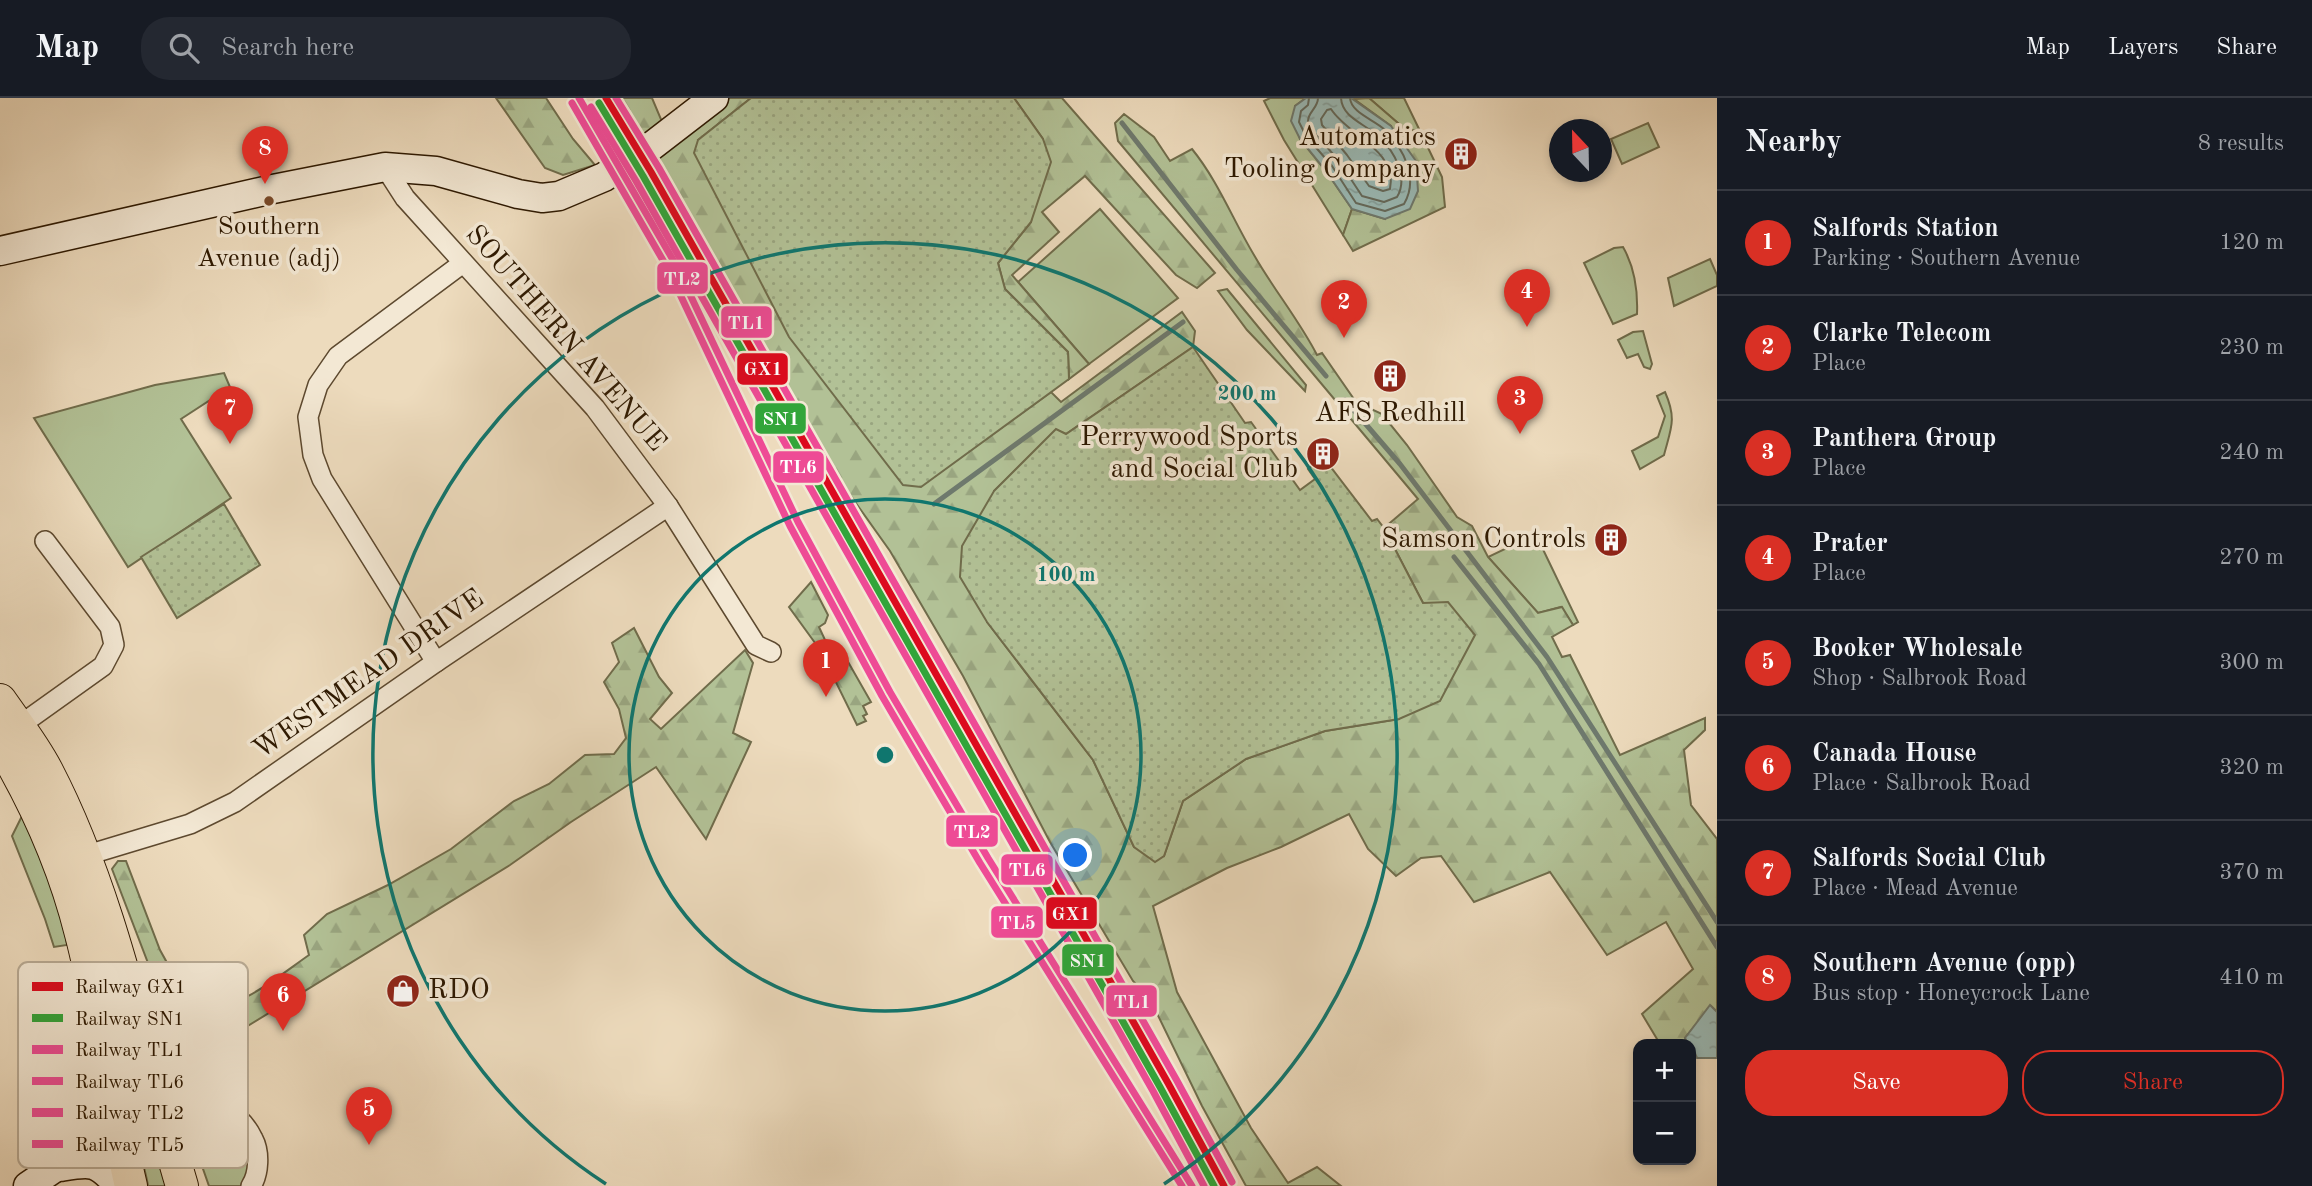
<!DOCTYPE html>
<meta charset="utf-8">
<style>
body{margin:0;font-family:"Old Standard TT",serif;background:#242831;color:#f1f3f6}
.controls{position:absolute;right:21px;bottom:21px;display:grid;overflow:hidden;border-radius:14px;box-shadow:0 4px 10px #0003}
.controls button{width:63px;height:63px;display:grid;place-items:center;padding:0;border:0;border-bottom:2px solid #363941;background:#171b24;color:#f1f3f6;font:35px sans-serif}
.compass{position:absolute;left:1549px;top:21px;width:63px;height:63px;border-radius:50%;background:#171b24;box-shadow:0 4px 10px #0003;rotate:338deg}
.you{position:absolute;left:1076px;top:758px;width:24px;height:24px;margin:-18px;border:5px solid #fff;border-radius:50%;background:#1a73e8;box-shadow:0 0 0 10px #1a73e833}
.badge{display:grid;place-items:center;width:46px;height:46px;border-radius:50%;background:#d93025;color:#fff;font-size:23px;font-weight:700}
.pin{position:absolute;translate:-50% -58px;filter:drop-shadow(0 2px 4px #0008)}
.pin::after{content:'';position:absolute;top:37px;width:24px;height:21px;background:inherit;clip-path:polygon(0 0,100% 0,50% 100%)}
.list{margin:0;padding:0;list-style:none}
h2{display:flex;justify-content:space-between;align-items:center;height:91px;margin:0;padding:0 28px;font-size:30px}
h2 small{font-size:23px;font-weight:400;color:#9ea1a6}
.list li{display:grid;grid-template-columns:46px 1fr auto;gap:21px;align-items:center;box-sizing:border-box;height:105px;padding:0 28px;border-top:2px solid #363941}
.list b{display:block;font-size:26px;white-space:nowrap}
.list p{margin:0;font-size:23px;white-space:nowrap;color:#9ea1a6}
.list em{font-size:23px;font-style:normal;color:#9ea1a6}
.actions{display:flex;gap:14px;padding:21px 28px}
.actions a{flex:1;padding:16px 0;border:2px solid #d93025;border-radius:28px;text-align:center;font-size:24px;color:#d93025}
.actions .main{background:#d93025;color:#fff}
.icon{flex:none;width:38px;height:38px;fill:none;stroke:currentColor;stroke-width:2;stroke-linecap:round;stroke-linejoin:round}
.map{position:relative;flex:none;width:1717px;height:1088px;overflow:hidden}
header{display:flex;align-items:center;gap:42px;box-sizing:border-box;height:98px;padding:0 35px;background:#171b24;border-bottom:2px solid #363941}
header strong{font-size:33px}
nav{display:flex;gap:38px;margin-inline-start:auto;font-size:24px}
.search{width:490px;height:63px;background:#242831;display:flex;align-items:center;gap:18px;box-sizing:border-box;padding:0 24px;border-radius:28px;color:#9ea1a6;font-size:26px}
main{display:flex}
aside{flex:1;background:#171b24}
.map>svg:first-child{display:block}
</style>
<header>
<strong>Map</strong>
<div class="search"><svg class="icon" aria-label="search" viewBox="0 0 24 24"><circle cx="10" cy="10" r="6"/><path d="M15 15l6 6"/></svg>Search here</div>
<nav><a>Map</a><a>Layers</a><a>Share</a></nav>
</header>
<main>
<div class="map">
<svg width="1717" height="1088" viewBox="0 0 1717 1088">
<defs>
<pattern id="forest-firs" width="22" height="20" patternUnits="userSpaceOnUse" patternTransform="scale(1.75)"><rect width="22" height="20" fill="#b2c196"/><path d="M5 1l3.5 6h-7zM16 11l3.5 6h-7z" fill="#99a580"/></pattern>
<pattern id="park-dots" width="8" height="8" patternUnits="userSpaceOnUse" patternTransform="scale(1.75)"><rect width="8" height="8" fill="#b2c196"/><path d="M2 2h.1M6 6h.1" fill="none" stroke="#99a580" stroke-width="1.8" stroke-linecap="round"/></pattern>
<pattern id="water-ripples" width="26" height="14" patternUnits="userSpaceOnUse" patternTransform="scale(1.75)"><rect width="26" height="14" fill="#9abab6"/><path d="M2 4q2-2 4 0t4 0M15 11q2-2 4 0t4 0" fill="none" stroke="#859f9b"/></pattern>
</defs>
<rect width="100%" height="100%" fill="#eddbbd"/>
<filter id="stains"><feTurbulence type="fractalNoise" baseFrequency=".00286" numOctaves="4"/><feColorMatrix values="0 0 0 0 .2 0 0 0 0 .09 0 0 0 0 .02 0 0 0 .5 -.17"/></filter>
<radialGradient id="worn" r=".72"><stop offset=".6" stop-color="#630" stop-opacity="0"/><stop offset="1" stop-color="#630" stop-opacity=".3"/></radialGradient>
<g fill="#b2c196" stroke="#706c4b" stroke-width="2">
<path d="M1270,0H1306L1295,8L1300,41L1326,73L1352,111L1343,137L1284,42L1264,3Z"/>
<path d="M1351,0H1404L1420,33L1406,32L1369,0Z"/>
<path d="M1648,25L1659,49L1622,66L1611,41Z"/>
<path d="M1100,111L1178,200L1089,266L1018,184Z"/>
<path d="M1623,149C1635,170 1638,192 1637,216L1613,226L1584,165L1614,150Z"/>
<path d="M1710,161L1717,177V188L1674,208L1668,180Z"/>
<path d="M1227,191L1306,287L1305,293L1247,232L1218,193Z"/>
<path d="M1643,233L1652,266L1650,271L1644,269L1638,256L1627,260L1618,242L1633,234Z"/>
<path d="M224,275L230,289L181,321L231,400L128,469L34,320L155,287Z"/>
<path d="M1665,294C1677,321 1671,330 1664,357L1640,371L1632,353L1658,339L1665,318L1657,298Z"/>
<path d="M1532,438L1537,439L1578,524L1573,527L1561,509L1538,515L1488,459Z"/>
<path d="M23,716L64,821L67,847L54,849L45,821L12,738Z"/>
<path d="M218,1019C224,1023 233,1027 237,1033C249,1049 253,1072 241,1088H209L195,1048L198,1035L208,1029L207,1021Z"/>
<path d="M149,1035L154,1038L171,1088H148C146,1072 134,1046 149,1035Z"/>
</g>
<g fill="url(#forest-firs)" stroke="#706c4b" stroke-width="2">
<path d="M496,0H546L573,41L595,67L563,77L545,70Z"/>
<path d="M612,0H652L663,26L639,40Z"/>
<path d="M728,0H751L698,42L921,388L1051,294L1061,304L1182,214L1195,233L1193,249L1066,336L1056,332L994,393L987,524L1093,662L1134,749L1164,758L1183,703L1246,661L1325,633L1399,621L1423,505L1384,430L1418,401L1118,43L1115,25L1124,16L1154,39L1170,63L1192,51C1218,83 1233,122 1254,157C1274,192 1299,222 1317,257L1322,255L1356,304L1382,316L1407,347L1457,419L1472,428L1488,459L1538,515L1562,509L1573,527L1552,539L1562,559L1570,557L1620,657L1705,620V632L1684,652L1691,707L1717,741V914L1711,908L1685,940L1688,946H1660L1642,916L1693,871L1666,824L1607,857L1550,774L1474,804L1441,758L1421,760L1396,778L1368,751L1349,716L1281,749L1227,770L1153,808L1177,894L1251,1030L1288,1085L1317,1069L1341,1088H1246L1202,1008L1150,901L1133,883L1050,744L963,578L890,453L848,394L744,213L652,62Z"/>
<path d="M1014,0H1062L1215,175L1197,190L1176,177L1085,78L1042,114L1059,134L1012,177L1089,266L1069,281L1068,254L1005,191L998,165L1031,124L1043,41Z"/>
<path d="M1369,0L1406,32L1420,33L1442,79L1445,109L1353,153L1343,137L1352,111L1385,121L1391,28L1354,1Z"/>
<path d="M811,484L828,517L825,525L819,529L826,544L818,549L789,509Z"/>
<path d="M634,530L659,579L672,595L650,621L661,631L745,552L753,565L733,635L751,644L706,741L656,669L571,724L510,767L207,953L201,949L184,959L112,771L118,763H126L160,852L186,899L202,913C243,909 276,880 309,857L304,837L327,816L388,787L451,751L514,703L549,686L585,657L614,656L626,640L619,611L604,584L619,564L612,545Z"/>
<path d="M843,555L871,604L863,608L867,616L863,618L866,623L857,627L826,564Z"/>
</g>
<g fill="url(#park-dots)" stroke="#706c4b" stroke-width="2">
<path d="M751,0H1014L1043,41L1051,64L1031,124L998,165L1005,191L1068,254L1069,281L921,389L903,387L789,239L694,55L698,42Z"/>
<path d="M1193,249L1245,325L1251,324L1300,392L1315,381L1308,371L1323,359L1372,423L1377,421L1384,430L1423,505L1448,504L1475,537L1440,603L1399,621L1325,633L1246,661L1183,703L1164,758L1155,764L1134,749L1093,662L987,524L960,479L962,448L994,393L1056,331L1066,336Z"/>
<path d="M224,406L260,467L177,520L141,459Z"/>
</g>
<g fill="url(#water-ripples)" stroke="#6e796d" stroke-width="2">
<path d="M1306,0H1351L1391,28L1416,63L1418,93L1410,111L1385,121L1352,111L1326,73L1300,41L1291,23L1295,8Z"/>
<path d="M1710,907L1717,914V960H1697L1691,946H1688L1685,940Z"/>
</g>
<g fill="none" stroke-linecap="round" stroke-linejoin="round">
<g stroke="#64695b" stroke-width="2">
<path d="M1309,0L1308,7L1301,13L1299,24L1306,38L1332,68L1356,105L1385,113L1404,106C1419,81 1404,51 1385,32C1375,22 1351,15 1350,0"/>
<path d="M1318,0C1318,10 1308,14 1308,23L1313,33L1339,63L1362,98L1384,104L1397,99C1409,79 1394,53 1379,39C1366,26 1342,20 1341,0"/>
<path d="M1331,11C1348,38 1398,52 1390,91L1383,93L1369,88L1347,57L1322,27L1321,21L1327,12Z"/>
</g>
<g stroke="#6e796d" stroke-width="5">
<path d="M1122,25L1237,172L1326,278"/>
<path d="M1345,302L1400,366L1547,559L1717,824"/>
<path d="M934,406L1183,224"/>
<path d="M1454,459L1539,566L1717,849"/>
</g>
<g stroke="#5d492f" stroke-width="22">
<g id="street">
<path d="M385,69L405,100L595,310L668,408L756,547L771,554"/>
<path d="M436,564L322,381L313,357L308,319L318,287L338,258L463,165"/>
<path d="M19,628L103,568L114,547L110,529L45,443"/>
<path d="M84,758L190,726L235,704L436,564L668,408"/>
<path d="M117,1032C161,1016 226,984 253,1041C260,1054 259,1076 251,1088"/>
</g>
</g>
<g stroke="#2d1800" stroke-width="31">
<g id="secondary">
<path d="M0,153L273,91L385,69L436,73L518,96L542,100L559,98L604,79L653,47L714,0"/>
<path d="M59,1069C92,1064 96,1062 119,1088"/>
<path d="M28,1088L106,1035L117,1032"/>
</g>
</g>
<g stroke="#2d1800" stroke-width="34">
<g id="primary">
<path d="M0,602C16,625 34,648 47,673C112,798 142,953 182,1088"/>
<path d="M0,645C36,705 64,768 81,836C103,919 111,1005 131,1088"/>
</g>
</g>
<use href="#street" stroke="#f3e8d4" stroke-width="19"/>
<use href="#secondary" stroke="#f3e8d4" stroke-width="28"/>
<use href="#primary" stroke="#eddbbd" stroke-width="32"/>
<g stroke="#f3e8d4" stroke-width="12">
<path id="rail-1" d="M606,0L651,74L1168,985L1224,1088"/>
</g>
<g stroke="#f3e8d4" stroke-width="12">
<path id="rail-2" d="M599,5L643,78L1160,989L1214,1088"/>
</g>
<g stroke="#f3e8d4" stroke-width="12">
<path id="rail-3" d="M616,0L659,70L1176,981L1232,1084"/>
</g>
<g stroke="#f3e8d4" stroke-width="12">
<path id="rail-4" d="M591,9L636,83L1153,993L1204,1088"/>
</g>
<g stroke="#f3e8d4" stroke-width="12">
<path id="rail-5" d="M579,0L676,167L798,424L890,594L988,760L1192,1088"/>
</g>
<g stroke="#f3e8d4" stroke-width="12">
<path id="rail-6" d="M572,5L668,171L790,428L882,598L980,765L1182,1088"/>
</g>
<use href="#rail-1" stroke="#dc0a1e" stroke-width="7"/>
<use href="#rail-2" stroke="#32a53a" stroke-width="7"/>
<use href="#rail-3" stroke="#ee4b95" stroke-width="7"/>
<use href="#rail-4" stroke="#ee4b95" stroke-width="7"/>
<use href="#rail-5" stroke="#ee4b95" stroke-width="7"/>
<use href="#rail-6" stroke="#ee4b95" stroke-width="7"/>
</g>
<g fill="none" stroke="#0f766e" stroke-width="3.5">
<circle cx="885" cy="657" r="256"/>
<path d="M606 1086A512 512 0 1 1 1164 1086"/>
</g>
<defs>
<g id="building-disc" transform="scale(1.75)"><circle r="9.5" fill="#8f2418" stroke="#f3e8d4"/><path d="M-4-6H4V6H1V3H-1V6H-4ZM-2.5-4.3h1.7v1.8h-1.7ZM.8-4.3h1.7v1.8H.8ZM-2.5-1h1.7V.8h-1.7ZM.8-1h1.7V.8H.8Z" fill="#fff"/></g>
<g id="shop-disc" transform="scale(1.75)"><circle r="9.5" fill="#8f2418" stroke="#f3e8d4"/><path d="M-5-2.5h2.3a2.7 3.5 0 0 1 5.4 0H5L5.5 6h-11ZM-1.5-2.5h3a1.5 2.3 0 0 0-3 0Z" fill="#fff"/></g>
</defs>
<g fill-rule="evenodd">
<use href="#building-disc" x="1461" y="56"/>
<use href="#building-disc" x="1390" y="278"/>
<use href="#building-disc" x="1323" y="356"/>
<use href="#building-disc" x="1611" y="442"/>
<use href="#shop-disc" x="403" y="893"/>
</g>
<circle fill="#7a4b2a" stroke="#f3e8d4" stroke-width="2.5" cx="269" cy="103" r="6"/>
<g text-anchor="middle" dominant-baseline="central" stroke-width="7" stroke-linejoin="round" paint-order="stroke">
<g font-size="26" fill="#2d1800" stroke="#f3e8d4">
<text x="269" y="129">Southern<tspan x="269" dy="32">Avenue (adj)</tspan></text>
</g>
<g font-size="28" fill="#2d1800" stroke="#f3e8d4" text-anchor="end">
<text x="1436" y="40">Automatics<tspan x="1436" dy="32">Tooling Company</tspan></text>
<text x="1390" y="316" text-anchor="middle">AFS Redhill</text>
<text x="1298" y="340">Perrywood Sports<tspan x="1298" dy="32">and Social Club</tspan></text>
<text x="1586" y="442">Samson Controls</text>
<text x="428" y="893" text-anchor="start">RDO</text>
</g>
<g font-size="28" fill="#2d1800" stroke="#f3e8d4">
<text transform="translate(565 241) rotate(49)">SOUTHERN AVENUE</text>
<text transform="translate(369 577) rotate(-35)">WESTMEAD DRIVE</text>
</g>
</g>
<rect x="18" y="864" width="230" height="206" rx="10" fill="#f3e8d4" stroke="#b8aa94" stroke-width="2"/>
<rect x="32" y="884" width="31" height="9" fill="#dc0a1e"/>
<rect x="32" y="916" width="31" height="8" fill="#32a53a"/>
<rect x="32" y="947" width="31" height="9" fill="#ee4b95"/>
<rect x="32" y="979" width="31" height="8" fill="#ee4b95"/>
<rect x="32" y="1010" width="31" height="9" fill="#ee4b95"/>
<rect x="32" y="1042" width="31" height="8" fill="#ee4b95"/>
<g font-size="19" fill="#2d1800">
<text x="75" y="895">Railway GX1</text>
<text x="75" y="927">Railway SN1</text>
<text x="75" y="958">Railway TL1</text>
<text x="75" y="990">Railway TL6</text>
<text x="75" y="1021">Railway TL2</text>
<text x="75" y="1053">Railway TL5</text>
</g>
<circle cx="885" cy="657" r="10" fill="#0f766e" stroke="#f3e8d4" stroke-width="3.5"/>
<g font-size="21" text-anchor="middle" font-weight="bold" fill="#0f766e" stroke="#f3e8d4" stroke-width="7" stroke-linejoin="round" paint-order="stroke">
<text x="1247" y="302">200 m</text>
<text x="1066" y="483">100 m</text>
</g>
<g stroke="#f3e8d4" stroke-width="2.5">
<rect x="656" y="163" width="53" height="34" rx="7" fill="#ee4b95"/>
<rect x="720" y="207" width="53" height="34" rx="7" fill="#ee4b95"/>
<rect x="736" y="254" width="53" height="34" rx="7" fill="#dc0a1e"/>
<rect x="754" y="304" width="53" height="33" rx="7" fill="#32a53a"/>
<rect x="772" y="352" width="53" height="34" rx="7" fill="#ee4b95"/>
<rect x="945" y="716" width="54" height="34" rx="7" fill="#ee4b95"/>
<rect x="1000" y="755" width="54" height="33" rx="7" fill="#ee4b95"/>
<rect x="1045" y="798" width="53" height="34" rx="7" fill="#dc0a1e"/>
<rect x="990" y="807" width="54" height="34" rx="7" fill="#ee4b95"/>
<rect x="1061" y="845" width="54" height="34" rx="7" fill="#32a53a"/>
<rect x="1105" y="886" width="53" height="34" rx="7" fill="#ee4b95"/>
</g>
<g font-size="19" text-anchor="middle" font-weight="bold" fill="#fff">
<text x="682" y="187">TL2</text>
<text x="746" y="231">TL1</text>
<text x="763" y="277">GX1</text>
<text x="781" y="327">SN1</text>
<text x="798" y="375">TL6</text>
<text x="972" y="740">TL2</text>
<text x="1027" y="778">TL6</text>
<text x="1071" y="822">GX1</text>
<text x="1017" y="831">TL5</text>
<text x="1088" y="869">SN1</text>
<text x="1132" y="910">TL1</text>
</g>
<rect width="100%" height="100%" filter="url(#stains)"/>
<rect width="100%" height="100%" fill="url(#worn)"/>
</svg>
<div class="controls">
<button>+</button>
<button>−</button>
</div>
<svg class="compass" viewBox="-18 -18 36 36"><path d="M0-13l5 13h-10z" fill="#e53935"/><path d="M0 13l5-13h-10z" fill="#9ea1a6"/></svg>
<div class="you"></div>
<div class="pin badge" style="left:826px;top:599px">1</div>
<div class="pin badge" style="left:1344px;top:240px">2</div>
<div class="pin badge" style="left:1520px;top:336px">3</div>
<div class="pin badge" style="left:1527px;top:229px">4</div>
<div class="pin badge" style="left:369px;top:1047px">5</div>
<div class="pin badge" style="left:283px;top:933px">6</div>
<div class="pin badge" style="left:230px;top:346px">7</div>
<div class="pin badge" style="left:265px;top:86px">8</div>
</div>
<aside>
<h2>Nearby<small>8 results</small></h2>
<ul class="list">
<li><span class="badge">1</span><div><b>Salfords Station</b><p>Parking · Southern Avenue</p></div><em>120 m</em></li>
<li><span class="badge">2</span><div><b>Clarke Telecom</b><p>Place</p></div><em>230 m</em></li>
<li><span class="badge">3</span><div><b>Panthera Group</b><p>Place</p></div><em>240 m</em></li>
<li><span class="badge">4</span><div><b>Prater</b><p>Place</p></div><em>270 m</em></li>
<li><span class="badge">5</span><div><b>Booker Wholesale</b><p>Shop · Salbrook Road</p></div><em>300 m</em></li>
<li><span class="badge">6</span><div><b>Canada House</b><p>Place · Salbrook Road</p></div><em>320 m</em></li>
<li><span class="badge">7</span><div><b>Salfords Social Club</b><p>Place · Mead Avenue</p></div><em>370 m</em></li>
<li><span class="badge">8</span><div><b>Southern Avenue (opp)</b><p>Bus stop · Honeycrock Lane</p></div><em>410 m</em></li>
</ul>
<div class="actions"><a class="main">Save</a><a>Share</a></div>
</aside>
</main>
